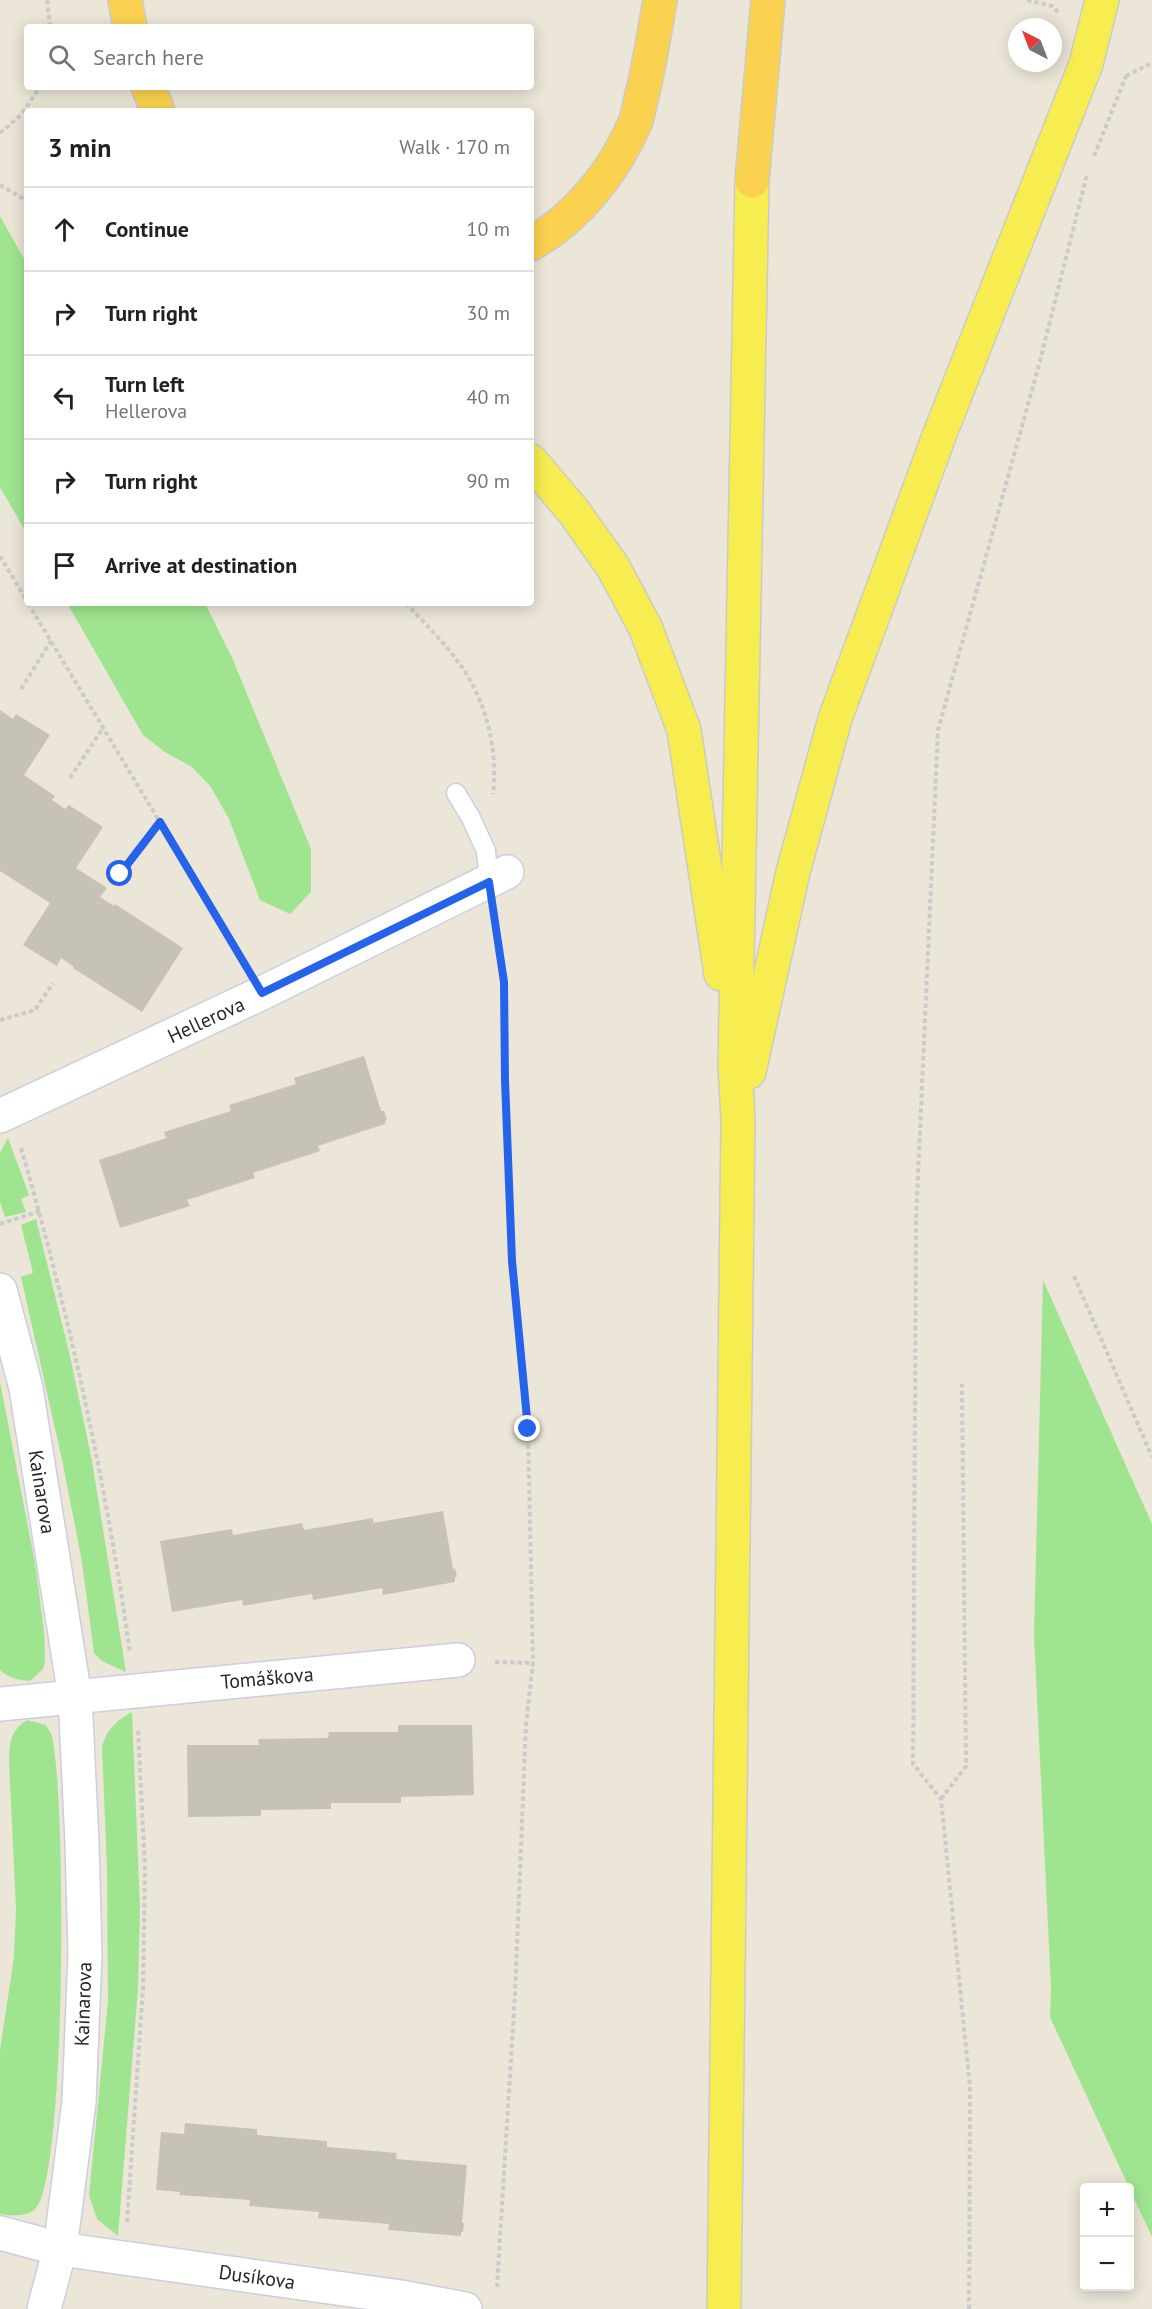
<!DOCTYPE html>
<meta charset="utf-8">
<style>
body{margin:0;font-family:"PT Sans",sans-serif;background:#f2f2f2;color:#202124}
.controls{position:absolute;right:18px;bottom:18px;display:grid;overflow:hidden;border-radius:6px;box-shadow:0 3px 15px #0003}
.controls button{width:54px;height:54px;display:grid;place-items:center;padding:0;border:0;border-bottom:2px solid #e0e0e0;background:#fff;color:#202124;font:30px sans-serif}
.compass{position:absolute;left:1008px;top:18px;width:54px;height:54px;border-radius:50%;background:#fff;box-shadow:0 3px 15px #0003;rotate:318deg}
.stop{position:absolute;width:18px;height:18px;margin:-14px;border:4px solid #2563eb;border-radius:50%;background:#fff}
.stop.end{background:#2563eb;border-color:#fff;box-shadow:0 2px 6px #0008}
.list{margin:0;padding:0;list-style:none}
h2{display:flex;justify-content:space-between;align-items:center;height:78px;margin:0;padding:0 24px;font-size:26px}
h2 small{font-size:20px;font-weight:400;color:#757577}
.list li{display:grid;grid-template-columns:39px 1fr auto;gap:18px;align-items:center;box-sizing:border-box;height:84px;padding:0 24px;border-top:2px solid #e0e0e0}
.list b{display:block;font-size:22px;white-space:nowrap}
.list p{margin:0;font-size:20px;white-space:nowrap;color:#757577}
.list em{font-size:20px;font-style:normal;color:#757577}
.icon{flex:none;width:33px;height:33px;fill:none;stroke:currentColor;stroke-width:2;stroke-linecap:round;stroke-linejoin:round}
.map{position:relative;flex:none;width:1152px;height:2309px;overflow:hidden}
.search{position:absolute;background:#fff;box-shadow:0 3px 15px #0003;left:24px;top:24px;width:510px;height:66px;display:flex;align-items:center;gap:15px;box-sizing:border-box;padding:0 21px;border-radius:6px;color:#757577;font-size:22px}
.panel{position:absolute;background:#fff;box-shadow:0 3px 15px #0003;left:24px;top:108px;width:510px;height:498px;border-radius:6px}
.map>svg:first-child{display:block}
</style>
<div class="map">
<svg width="1152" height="2309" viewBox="0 0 1152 2309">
<rect width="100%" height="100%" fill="#ebe6d7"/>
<g fill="#9fe590">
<path d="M0,216L27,264V534L0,487Z"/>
<path d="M67,603H205L233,660L311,849V892L290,914L260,900L229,819L211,787L192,767L165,752L143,735Z"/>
<path d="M8,1138L29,1195L21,1199L26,1212L5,1217L0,1202V1153Z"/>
<path d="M36,1219L70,1356L92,1461L126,1672L102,1661L94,1653L82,1562L63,1464L21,1277L33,1273L21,1225Z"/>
<path d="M1043,1280L1152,1524V2237L1050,2017L1051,1989L1034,1635Z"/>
<path d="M0,1382L35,1563L44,1631L45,1660L43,1669L30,1681C18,1680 9,1678 0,1670Z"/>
<path d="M132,1712L140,1907L138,1989L118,2236L97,2219L89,2195L108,2001L107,1870L102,1747C106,1730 117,1720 132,1712Z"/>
<path d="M27,1720L46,1725C48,1729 51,1733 52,1737C66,1791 67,2180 35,2209C26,2217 11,2216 0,2214V2050L14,1957L16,1909L9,1761C10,1742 10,1731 27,1720Z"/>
</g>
<g fill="#c6c2b7">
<path d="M0,710L13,719L16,714L50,735L24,775L55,796L52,800L65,809L69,805L103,827L76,868L107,888L100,897L114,906L115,904L183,948L142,1012L73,968L74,967L61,958L57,966L23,945L50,903L0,871Z"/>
<path d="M364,1056L381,1111H384L387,1120L385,1121V1124L318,1146L320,1151L253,1173L255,1178L187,1200L190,1206L120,1228L99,1160L166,1138L164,1132L231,1111L229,1105L296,1084L294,1078Z"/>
<path d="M443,1511L453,1569L455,1568L457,1577H455V1582L383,1595L382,1588L313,1600L312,1594L243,1606L242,1600L172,1612L160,1541L232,1529L233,1535L302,1523L304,1530L373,1518V1523Z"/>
<path d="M398,1725H472L474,1795L401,1797V1803H331V1809L261,1810V1816L188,1817L187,1745H259L258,1739L328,1738L329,1732H398Z"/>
<path d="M185,2123L257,2129V2135L327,2141V2147L397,2153L396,2159L467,2165L462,2223H464L463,2232H461V2236L388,2230L389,2224L318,2218L319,2212L249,2206L250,2200L179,2195L180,2192L156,2190L161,2132L184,2134Z"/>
</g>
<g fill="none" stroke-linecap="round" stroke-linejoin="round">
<g stroke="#cdcde2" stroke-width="21">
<path id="service" d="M456,793L471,818L486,851L489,882"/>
</g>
<g stroke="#cdcde2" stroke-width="36">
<g id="minor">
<path d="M0,1116L262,993L507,872"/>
<path d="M0,1290L26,1388L75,1697L82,1842L85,1954L79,2102L60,2249L44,2309"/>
<path d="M0,1704L458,1660"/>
<path d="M0,2233L60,2249L401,2297L465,2309"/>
</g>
</g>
<g stroke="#cbcbcb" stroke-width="36">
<g id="primary">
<path d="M531,461L574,512L613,567L646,629L684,730L721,974"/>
<path d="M749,1072L793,872L835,719L939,436L1086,64L1102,0"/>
<path d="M724,2309L738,1120L735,1064L752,181"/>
</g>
</g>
<g stroke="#cbcbcb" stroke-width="36">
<g id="trunk">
<path d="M125,0L130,27"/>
<path d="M148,87L158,111"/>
<path d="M752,181L768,0"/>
<path d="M531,244C577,218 614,172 635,123C639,113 640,101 643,91C650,61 655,31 660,0"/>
</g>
</g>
<g stroke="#cbcbcb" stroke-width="4" stroke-dasharray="4.5 3" stroke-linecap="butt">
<path d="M47,0L50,27"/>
<path d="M1027,0L1052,6L1059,13"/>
<path d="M1126,76L1152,63"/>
<path d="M0,133L21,115L40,87"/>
<path d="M1094,156L1126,76"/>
<path d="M0,185L27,201"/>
<path d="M0,556L27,601"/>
<path d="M28,603L244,962"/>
<path d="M406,603C427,626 457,655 471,682C490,716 497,755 493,794"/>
<path d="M21,689L51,641"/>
<path d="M70,778L103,728"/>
<path d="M120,874L160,822"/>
<path d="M495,921L504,982L505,1080L512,1261L528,1429L533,1663L526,1724L515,1994L497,2287"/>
<path d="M0,1020L35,1010L53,983"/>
<path d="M21,1148C69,1313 106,1482 130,1653"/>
<path d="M0,1224L40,1211"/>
<path d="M1074,1276L1152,1457"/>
<path d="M495,1662L533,1663"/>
<path d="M941,1799L966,1766L962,1384"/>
<path d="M127,2222L143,1988L145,1868L138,1729"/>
<path d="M969,2309L970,2087L941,1799L913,1764L916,1220L938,730L1040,361L1087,174"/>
</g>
<use href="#service" stroke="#fff" stroke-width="18"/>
<use href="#minor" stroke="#fff" stroke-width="33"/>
<use href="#primary" stroke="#f7ec50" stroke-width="33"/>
<use href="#trunk" stroke="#fbd24f" stroke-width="33"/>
</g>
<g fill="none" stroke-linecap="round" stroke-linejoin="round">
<path stroke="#2563eb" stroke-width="8" d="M120,874L160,822L262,993L489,882L504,982L505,1080L512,1261L528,1429"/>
</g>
<g text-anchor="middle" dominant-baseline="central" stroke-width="6" stroke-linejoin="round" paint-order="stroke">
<g font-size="20" fill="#272727" stroke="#fff">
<text transform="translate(206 1020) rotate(-25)">Hellerova</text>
<text transform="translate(42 1492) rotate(81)">Kainarova</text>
<text transform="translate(267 1678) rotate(-5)">Tomáškova</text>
<text transform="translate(83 2004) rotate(-88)">Kainarova</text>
<text transform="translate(257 2277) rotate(8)">Dusíkova</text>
</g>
</g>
</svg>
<div class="controls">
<button>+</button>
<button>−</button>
</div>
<svg class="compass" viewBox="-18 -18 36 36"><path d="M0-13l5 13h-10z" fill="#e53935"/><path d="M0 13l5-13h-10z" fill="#757577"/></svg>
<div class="stop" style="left:120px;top:874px"></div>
<div class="stop end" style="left:528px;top:1429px"></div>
<div class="search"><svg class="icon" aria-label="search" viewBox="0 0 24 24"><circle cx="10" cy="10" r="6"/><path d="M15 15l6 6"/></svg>Search here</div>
<section class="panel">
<h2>3 min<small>Walk · 170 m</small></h2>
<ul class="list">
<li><svg class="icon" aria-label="ahead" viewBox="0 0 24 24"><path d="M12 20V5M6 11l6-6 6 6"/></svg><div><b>Continue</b></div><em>10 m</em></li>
<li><svg class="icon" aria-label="right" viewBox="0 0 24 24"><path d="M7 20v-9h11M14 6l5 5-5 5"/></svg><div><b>Turn right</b></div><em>30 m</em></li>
<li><svg class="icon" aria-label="left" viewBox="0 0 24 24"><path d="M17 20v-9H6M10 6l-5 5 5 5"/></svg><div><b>Turn left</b><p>Hellerova</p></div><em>40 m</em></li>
<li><svg class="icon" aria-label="right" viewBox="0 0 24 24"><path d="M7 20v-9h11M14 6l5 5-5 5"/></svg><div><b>Turn right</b></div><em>90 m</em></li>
<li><svg class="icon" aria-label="arrive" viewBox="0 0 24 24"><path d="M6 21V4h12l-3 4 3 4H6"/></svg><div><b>Arrive at destination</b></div></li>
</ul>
</section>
</div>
